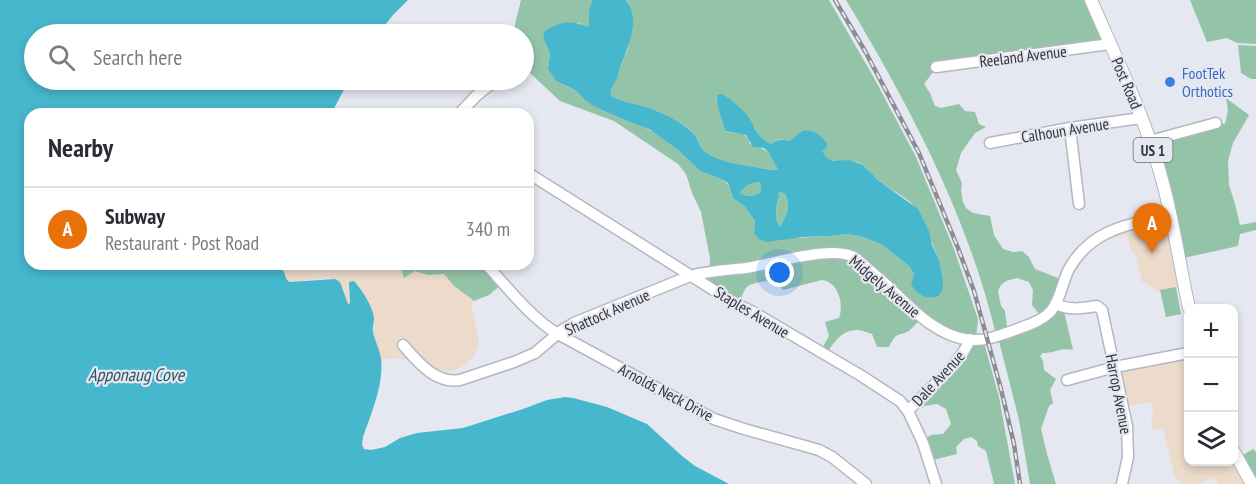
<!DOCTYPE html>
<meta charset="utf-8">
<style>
body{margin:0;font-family:"PT Sans Narrow",sans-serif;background:#f2f2f3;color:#2b2b33}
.controls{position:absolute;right:18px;bottom:18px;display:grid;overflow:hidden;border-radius:12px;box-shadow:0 3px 9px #0003}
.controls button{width:54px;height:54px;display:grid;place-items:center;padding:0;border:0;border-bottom:2px solid #e1e1e2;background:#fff;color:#2b2b33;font:30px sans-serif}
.you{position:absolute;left:780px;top:273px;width:21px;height:21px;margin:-15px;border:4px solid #fff;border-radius:50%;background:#1a73e8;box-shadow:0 0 0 9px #1a73e833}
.badge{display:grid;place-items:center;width:39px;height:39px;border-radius:50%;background:#db2777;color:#fff;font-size:20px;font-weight:700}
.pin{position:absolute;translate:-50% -50px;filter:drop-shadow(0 2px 3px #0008)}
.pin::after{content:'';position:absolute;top:32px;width:21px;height:18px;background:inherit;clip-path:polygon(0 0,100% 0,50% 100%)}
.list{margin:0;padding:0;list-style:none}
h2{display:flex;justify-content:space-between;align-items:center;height:78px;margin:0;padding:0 24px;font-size:26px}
h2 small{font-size:20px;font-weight:400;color:#7c7c81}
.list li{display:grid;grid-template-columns:39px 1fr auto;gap:18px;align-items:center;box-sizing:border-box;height:84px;padding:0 24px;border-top:2px solid #e1e1e2}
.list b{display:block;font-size:22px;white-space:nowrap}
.list p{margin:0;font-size:20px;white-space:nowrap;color:#7c7c81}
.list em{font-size:20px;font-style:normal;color:#7c7c81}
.icon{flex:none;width:33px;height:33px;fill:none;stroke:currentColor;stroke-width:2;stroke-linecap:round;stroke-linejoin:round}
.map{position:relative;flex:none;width:1256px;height:484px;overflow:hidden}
.search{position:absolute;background:#fff;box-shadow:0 3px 9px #0003;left:24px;top:24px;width:510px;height:66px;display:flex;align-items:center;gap:15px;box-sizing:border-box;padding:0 21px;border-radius:33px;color:#7c7c81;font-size:22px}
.panel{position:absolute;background:#fff;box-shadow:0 3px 9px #0003;left:24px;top:108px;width:510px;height:162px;border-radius:18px}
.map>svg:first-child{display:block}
</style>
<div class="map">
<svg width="1256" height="484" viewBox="0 0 1256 484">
<rect width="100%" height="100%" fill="#e5e7f1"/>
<g fill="#ecdaca">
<path d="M1169,217L1183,286L1157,292L1150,285L1142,282L1135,253L1131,250L1127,234L1106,240L1102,236Z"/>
<path d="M270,264H396L402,271H415L428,275L444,274L451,281L456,289L465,292L473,301L472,308L479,343L474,356L465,365L453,371H444L410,360L395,358L381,360L374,334L373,327L374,320L349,289L350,303L347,304L345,296L329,278L290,282Z"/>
<path d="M1188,353V462H1234L1251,484H1218V482L1212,478L1199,484H1182L1175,477L1164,434V429H1153L1151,416L1153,413V406L1150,402L1123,407L1115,366Z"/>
</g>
<g fill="#94c4a7" fill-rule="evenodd">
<path d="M521,0H592L589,10V27L578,23L543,38L550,53L548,69L556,81L575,90L586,101L593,106L627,121L642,126L655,133L678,150L700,171L721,179L728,184L733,198L745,207L755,221L754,233L795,238L830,236L846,234L860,236L881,244L909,266L914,274L911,284L939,260C934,248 920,210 910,202C900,194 887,187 876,178C871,175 868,169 863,165C851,158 841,164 831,160C824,158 807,138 801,132L789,141C781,139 778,138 771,144L764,141L759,136L755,128L716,97L724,121L725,131C737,135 747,130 750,144C766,149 772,153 779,169L773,170C752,166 725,167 707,153C700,148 699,140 694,134C686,124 670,117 659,112C644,104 626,104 611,96V91L628,48L629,3L626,0H829L873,76L916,157L954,249L978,319L976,339H983L999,397L1015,484H994L986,451L978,446L977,441L971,437L964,439L956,447L957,454L929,461L921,442L931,435L943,434L951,424L946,409L937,404L924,406L923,408L917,402L969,345L921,318C918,322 914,326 911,329C899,339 898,328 889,347H877L872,334C868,333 862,330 858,330C841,329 833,344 825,356L820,352L829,336L825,322L839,318C844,305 839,282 822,280L783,290C776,280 768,280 756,283C752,284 750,284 747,287C743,291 741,299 739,305L693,277L709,272L710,258L701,212L692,193L686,174L678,164L614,121L560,101L530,73L524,71V34H514L515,24Z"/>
<path d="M846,0H1090L1108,39L936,68L924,84L930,93L935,106L941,108L959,104L965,111L975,112L979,124L986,127L975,133L961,153L956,170L962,183L961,190L963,202L966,208L973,213L990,216L994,235L1003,249L1013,252L1022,251L1029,257L1035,269L1063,280L1056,305L1064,311L1073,350C1062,347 1054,353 1043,353L1040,356L1043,361L1044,370L1056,379L1050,390L1053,403L1049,406L1041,429L1047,454L1056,484H1030L1019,420L998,337L996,335C968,216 909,105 846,0ZM1017,278L1029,282L1033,290L1032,305L1042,318L1010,332L1007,326L1005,311L1001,306L998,291L1001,285L1006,281Z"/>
<path d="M1190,0H1256V44L1237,43L1227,38L1207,42Z"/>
<path d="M1238,45L1256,46V79H1251L1241,73Z"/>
<path d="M1226,98L1249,115L1233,143L1228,161L1229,185L1235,204L1240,225L1256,222V230L1240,234L1238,246L1179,259L1153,156L1160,136L1216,123L1225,124L1228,110Z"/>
<path d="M759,182L761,186L760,193C752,197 748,197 740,193C745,186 750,183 759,182Z"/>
<path d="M778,192L785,194C791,209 787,213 780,227C772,216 779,205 778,192Z"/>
<path d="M396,264H485L502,284L489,295L474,301C467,295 465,294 458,289C454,287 448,278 444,274L428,275L415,271L404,278L402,271Z"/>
<path d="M1176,287L1181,314L1166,317L1160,290Z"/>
<path d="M1253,449L1256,452V484L1238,458Z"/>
</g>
<g fill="#46b7cd" fill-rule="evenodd">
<path d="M0,0H408L393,15L378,34H34V80H349L331,114H30V264H270C275,266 281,267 284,272C286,277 285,279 290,282L335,279L340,282L348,304L350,303L349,282L354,281C362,290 373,307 374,318C374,323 372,327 373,332C375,341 380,350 381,359C384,385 371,413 363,437L362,445L364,449L371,450L385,447L400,438L417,433L463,428L523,409L547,400L565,397L573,398L607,407L647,424L682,456L695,466L729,484H0Z"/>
<path d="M592,0H626C640,18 630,41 623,60C620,66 619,72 617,78C614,85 610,89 611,96C626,104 644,104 659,112C671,117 686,125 694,134C699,141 700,148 707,153C723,164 743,165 760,168C767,169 772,171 778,169L769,153L764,148L753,147L746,135L725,131C723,119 716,107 717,95L722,94C731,99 739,106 746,114C755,125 756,138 771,144C778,139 781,139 789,141C793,139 797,134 801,132C812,127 821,136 827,143V147L822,151L826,157L833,161L849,160L863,165L878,180L918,209L929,231L932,245L939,260L943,282L942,291L938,296C926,300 917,295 911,284L914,274L909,266L881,244L860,236L846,234L830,236L803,237L766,242L759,239L754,233L755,221L745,207L733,198L728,183L721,179L700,171L678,150L649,129L627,121L593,106L586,101L575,90L556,81L548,69L550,53L543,38L545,31C563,20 571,21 589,27V10ZM759,182L761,186L760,193C752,197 748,197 740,193C745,186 750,183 759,182ZM779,192L785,194C791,209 787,213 780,227C772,216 778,204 779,192Z"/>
</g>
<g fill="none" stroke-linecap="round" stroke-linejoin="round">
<g stroke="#b5b7c0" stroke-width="13">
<g id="minor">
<path d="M936,67L1110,44"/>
<path d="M459,114L476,96L496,80"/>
<path d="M1070,128L1079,204"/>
<path d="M1150,141L1216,123"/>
<path d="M990,143L1070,128L1141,118"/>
<path d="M528,173L731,301L753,312L860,375L900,401L908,411L923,443L936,484"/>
<path d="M486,264C506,286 533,320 558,334L714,419L744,429L819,450L832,457L866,484"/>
<path d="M1056,304C1070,311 1082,308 1097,306L1102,310L1127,426L1128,457L1122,484"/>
<path d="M403,345C418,362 435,384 460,380L514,362L535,353L562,330L574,323L690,276C709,271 727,270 746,268C773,264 836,243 857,259C867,268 878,277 888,286C911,308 937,337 971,340C986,341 1001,335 1015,330C1028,325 1042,321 1051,311C1061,299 1062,282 1069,269C1091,229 1129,224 1170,216"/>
<path d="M1067,380L1115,367L1188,353"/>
<path d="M908,411C926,391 961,364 970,339"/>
</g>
</g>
<g stroke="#b5b7c0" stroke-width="14">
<g id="major">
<path d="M1091,0C1117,60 1146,119 1163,183C1174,224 1180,267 1189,308"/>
<path d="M1234,452L1252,484"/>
</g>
</g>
<use href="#minor" stroke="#fff" stroke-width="10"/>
<use href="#major" stroke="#fff" stroke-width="12"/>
<g stroke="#8c8d94" stroke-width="4.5">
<path id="rail" d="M835,0L865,51L919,153L958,248L974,291L1001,389L1014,444L1020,484"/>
</g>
<use href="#rail" stroke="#e5e7f1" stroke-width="2" stroke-dasharray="7" stroke-linecap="butt"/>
</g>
<circle fill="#3f7fe0" stroke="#e5e7f1" stroke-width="2" cx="1170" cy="82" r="6"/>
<g text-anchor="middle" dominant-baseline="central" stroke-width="4.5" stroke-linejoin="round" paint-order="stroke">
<rect fill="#e5e7f1" stroke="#6a6a70" stroke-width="1.5" x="1133.5" y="138" width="39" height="24" rx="4.5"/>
<g font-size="15" font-weight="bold" fill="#353539">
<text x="1153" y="150">US 1</text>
</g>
<g font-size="16" fill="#353539" stroke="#e5e7f1">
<text transform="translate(1023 56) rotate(-7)">Reeland Avenue</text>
<text transform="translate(1127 83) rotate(67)">Post Road</text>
<text transform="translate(1065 130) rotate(-9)">Calhoun Avenue</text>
<text transform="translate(885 286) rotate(40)">Midgely Avenue</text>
<text transform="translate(607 312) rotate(-24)">Shattock Avenue</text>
<text transform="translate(752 312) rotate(31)">Staples Avenue</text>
<text transform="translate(938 378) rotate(-47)">Dale Avenue</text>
<text transform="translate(666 392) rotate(28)">Arnolds Neck Drive</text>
<text transform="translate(1119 394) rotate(79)">Harrop Avenue</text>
</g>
<g font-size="16" fill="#366cbe" stroke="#e5e7f1" text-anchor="start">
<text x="1182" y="73">FootTek<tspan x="1182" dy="18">Orthotics</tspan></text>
</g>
<g font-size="18" font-style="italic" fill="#295862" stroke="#e5e7f1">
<text x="136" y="374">Apponaug Cove</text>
</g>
</g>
</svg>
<div class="controls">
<button>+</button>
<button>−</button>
<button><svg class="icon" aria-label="layers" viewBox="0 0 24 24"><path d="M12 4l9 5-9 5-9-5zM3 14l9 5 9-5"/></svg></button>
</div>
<div class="you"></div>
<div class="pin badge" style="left:1152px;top:253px;background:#e8710a">A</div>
<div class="search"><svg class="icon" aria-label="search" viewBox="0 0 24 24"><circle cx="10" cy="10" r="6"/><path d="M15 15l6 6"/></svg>Search here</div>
<section class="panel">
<h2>Nearby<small></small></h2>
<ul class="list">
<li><span class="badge" style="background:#e8710a">A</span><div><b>Subway</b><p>Restaurant · Post Road</p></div><em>340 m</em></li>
</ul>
</section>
</div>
